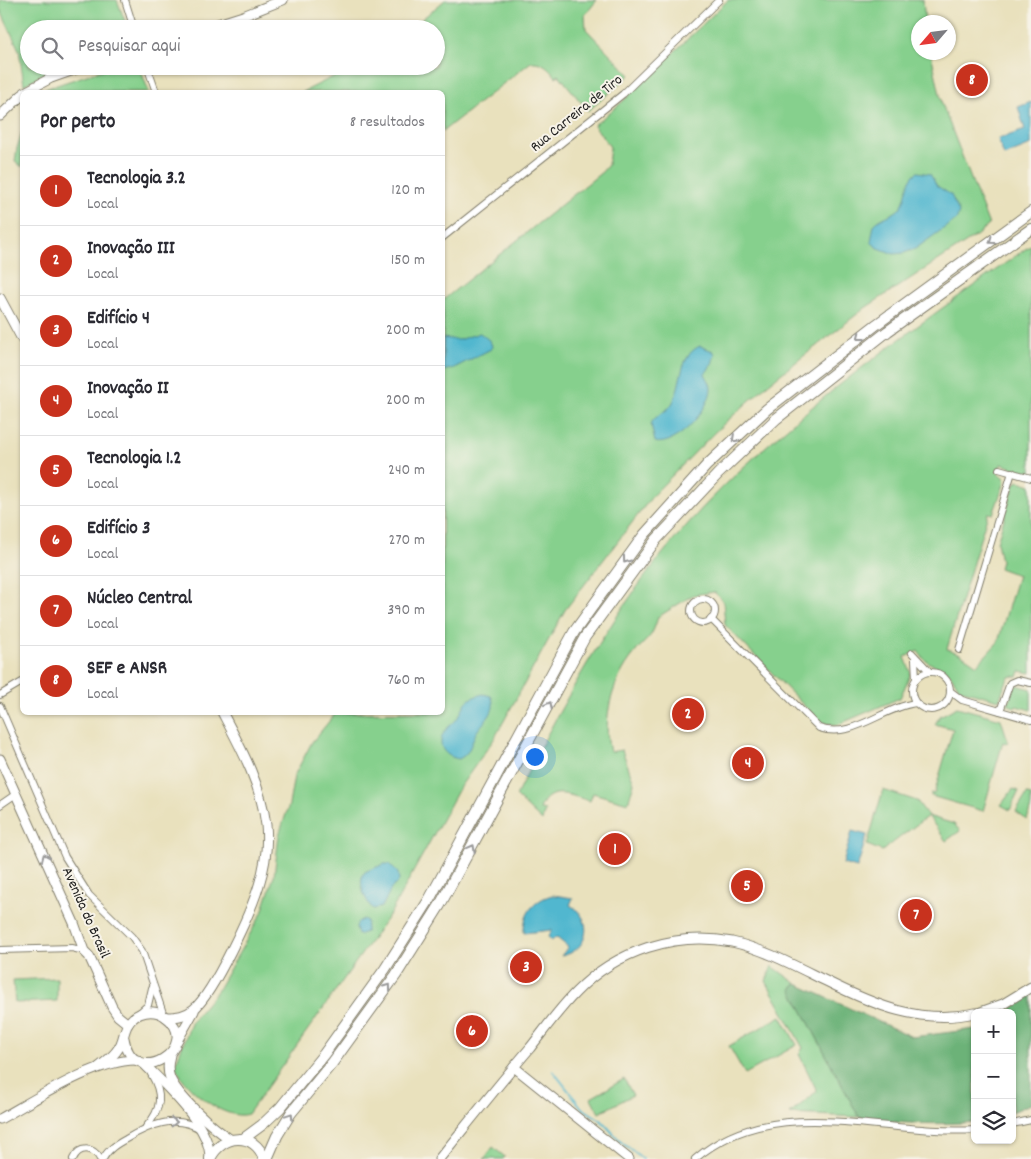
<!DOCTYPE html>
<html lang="pt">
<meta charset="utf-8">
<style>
body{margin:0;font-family:Dekko,sans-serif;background:#f2f2f3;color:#2b2b33}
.controls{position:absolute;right:15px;bottom:15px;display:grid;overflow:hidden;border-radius:8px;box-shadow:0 1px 4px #0004}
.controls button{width:45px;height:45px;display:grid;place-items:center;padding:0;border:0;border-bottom:1px solid #e1e1e2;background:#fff;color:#2b2b33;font:25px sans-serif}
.compass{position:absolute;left:911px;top:15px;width:45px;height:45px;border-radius:50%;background:#fff;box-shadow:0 1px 4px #0004;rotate:242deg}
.you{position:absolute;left:534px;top:756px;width:18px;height:18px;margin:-12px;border:4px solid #fff;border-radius:50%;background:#1a73e8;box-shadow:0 0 0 8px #1a73e833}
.badge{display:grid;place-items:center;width:32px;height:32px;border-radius:50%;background:#c8321e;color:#fff;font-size:16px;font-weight:700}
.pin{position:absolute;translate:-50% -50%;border:2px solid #fff;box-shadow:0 1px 5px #0006}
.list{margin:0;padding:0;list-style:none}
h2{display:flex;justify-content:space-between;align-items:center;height:65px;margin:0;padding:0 20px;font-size:21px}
h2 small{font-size:16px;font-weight:400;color:#7c7c81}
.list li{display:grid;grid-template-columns:32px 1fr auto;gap:15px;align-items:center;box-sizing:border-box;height:70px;padding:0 20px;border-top:1px solid #e1e1e2}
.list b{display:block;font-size:19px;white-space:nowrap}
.list p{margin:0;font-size:16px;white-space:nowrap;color:#7c7c81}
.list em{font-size:16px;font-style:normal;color:#7c7c81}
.icon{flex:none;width:28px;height:28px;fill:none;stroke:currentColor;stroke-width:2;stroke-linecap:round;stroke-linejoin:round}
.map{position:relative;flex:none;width:1031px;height:1159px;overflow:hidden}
.search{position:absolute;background:#fff;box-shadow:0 1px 4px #0004;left:20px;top:20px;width:425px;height:55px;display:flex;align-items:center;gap:12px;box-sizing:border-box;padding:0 18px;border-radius:28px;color:#7c7c81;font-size:19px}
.panel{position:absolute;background:#fff;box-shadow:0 1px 4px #0004;left:20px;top:90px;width:425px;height:625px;border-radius:8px}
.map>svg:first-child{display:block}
</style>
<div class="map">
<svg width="1031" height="1159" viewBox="0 0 1031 1159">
<rect width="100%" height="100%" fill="#f7f3e8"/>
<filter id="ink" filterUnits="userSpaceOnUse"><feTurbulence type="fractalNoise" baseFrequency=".02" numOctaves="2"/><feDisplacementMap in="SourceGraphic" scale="10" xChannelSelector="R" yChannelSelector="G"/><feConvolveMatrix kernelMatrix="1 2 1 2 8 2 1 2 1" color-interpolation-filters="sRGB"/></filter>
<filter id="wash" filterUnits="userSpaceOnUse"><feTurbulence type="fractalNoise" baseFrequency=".0096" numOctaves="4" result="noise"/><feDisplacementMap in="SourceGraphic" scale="20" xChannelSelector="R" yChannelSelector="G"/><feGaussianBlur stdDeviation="1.12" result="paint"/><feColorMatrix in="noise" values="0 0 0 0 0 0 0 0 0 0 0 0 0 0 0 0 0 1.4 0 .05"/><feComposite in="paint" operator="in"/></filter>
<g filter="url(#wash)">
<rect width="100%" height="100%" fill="#e9e1bd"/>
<g fill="#86d08d" stroke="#517654">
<path d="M0,0H117L128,29H29V66H57L24,85L19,50L0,9Z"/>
<path d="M445,0H597L585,15L586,29L630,75L588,111L559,75L556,77C549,68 543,61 531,62L443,131L442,92H303L355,66H436V29H410Z"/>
<path d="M728,0H923L925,22H918V52L931,53L942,104L989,225L976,236L865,308L768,384L716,431L654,494L565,610L494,739L460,787L390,914L248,1114C225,1122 181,1086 175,1065L192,1021L217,991L262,913L274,876L279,835L289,805L294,776L312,742L336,713L442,712L443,300L602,172L608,165L610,147L594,125L621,103Z"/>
<path d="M114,66H139L149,92H41L45,89Z"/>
<path d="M22,132V167L15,161L17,148Z"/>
<path d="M1031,245V473L1001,464L998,473L1004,478L1005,482L993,514L988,513L947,649L961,654L977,665L998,642L1018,575L999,568L1001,561L997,542L1015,483L1019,481L1031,485V673L1020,671L1018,677L1012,676L1008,678L999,700L959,689C947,660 931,673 918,651L905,657L911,673L900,698L837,725L824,723L817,719L725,625L723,601L714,592L693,595L658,617C651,641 648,636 634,654C612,681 602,718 610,752L622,750L634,783L628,803L593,793L590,801C571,796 549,784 540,809L545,810L542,821L516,796C558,711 604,627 663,553C760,433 906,334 1031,245Z"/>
<path d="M1017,685L1031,689V710L1016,706L1015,708L1008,704L1013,688Z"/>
<path d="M957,707L1001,719L1009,744L1003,742L983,811L931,796V793L934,794L953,729L935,724L940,716Z"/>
<path d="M1013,789L1019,791L1010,810L1001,805Z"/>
<path d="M883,790L917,801L928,816L954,824L960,831L946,841L928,816L882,851L867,845Z"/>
<path d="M1027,794L1031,795V806L1027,820L1016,812Z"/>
<path d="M772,966L797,984L791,989L859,1117L790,1114L817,1091L799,1054L803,1048L766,981Z"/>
<path d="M57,978V1001L15,1003L13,980Z"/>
<path d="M781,1016L797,1045L745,1074L729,1046Z"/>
<path d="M624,1079L633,1095L599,1113L591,1098Z"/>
<path d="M493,1147L505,1157L503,1159H484Z"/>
</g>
<g fill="#6cb278" stroke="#44674a">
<path d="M797,984L912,1037L975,1029V1122C946,1125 886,1124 859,1117L791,989Z"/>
<path d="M1031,995V1104L1012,1112V1013H1005Z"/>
</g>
<g fill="#51b7cf" stroke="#366a76">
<path d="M1031,102V145L1004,156L998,139L1025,130L1018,107Z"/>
<path d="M918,172L930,174L937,186L951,195L959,212L957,219L915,249L904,253L894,254L876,247L871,241L874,225C881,216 894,216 901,207C908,197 906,177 918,172Z"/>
<path d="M480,333L490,341L492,346L491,349L454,368L443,371V338L458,340Z"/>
<path d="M700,346L713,351L715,354L712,364L705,374C707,378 711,383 711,388C711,408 676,448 655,442L651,424C655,414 668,413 673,402C682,385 679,355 700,346Z"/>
<path d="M483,694L491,696C499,712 483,721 476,733C470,744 471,753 459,759C445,757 435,745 445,731C447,727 453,724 456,720C468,705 459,701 483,694Z"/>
<path d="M852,831L867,835L857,868L843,864Z"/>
<path d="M384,864H389L398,873L399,881L391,889L382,907L373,909C366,902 356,881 365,872C370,869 378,867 384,864Z"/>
<path d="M553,895L573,898L570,905C595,919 589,951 561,956L568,947L556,937L552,941L548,937L552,930L524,933C523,913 535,899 553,895Z"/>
<path d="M363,919L367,921L366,932L358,935L356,928L358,922Z"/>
</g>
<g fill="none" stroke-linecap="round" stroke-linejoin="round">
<path stroke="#51b7cf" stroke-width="2" d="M553,1071L582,1108L601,1120L621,1142L643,1159"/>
</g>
</g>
<g filter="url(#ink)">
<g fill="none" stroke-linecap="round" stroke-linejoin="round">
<g stroke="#827e6c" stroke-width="8">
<g id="street">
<path d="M125,0L134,29"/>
<path d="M147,66L156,92"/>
<path d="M442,238L623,94L719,0"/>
<path d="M999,469L1031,478"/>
<circle cx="703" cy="611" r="12"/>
<path d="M711,619L819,728C852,740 883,707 916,703"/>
<path d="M959,650L1012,472"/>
<path d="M912,653L929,671"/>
<path d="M915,659L916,678"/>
<circle cx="931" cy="691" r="19"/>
<path d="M950,691L962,700L1031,720"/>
<path d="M0,695L22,682"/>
<path d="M0,706L65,857L89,895L132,937L142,951L164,1016"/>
<path d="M1000,711L1010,683L1017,680L1031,683"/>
<path d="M0,805L16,794"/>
<path d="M0,950L72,948L84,951"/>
<path d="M139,1013L148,1005L152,988"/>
<path d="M1012,1124L1031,1120"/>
<path d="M146,1127C162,1109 163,1094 151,1074"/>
<path d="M73,1159C79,1146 93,1146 100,1159"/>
<path d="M103,1159C108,1149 117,1144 126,1139C149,1125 175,1114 200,1129"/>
<path d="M695,1159C774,1091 882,1136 975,1130"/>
</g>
</g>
<g stroke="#827e6c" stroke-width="11">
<g id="secondary">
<path d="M202,29L243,16L283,0"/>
<path d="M25,92L51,78L85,66"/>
<path d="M0,116L22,95"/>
<path d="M0,298L22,339"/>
<path d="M0,759L74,923L84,951L89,956L112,1007L118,1016L128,1024"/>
<path d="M978,1013L1003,1004L1031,987"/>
<path d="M166,1017C177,1017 186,1016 194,1009C214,992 251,912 259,885C265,866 268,845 266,825C261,784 241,748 222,712"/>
<path d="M177,1041L194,1011"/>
<path d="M170,1055C168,1062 167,1070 170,1078C178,1097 213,1128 230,1139"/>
<path d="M143,1063C165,1085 211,1126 210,1159"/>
<path d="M99,1067C106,1061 113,1057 118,1049C124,1041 123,1032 128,1024C136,1011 154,1008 166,1017C204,1046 133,1093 124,1038"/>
<path d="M514,1067L629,1159"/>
<path d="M0,1119C36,1099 97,1059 137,1060"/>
<path d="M439,1159C469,1122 499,1084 530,1048C545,1029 559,1009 576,992C616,951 675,931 732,942C764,949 797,967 826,981C874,1005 921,1025 975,1013"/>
</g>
</g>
<g stroke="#827e6c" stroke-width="12">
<g id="primary">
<path d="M243,1139L262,1125L280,1108L324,1054L385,969L429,900L574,632L644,535L707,465L767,409L877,324L1031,212"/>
<path d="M210,1159C221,1134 255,1131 264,1159"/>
<path d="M267,1159L277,1136L291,1113L333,1062L396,975L440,905L585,637L656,540L718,474L776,419L888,331L1031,229"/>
</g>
</g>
<use href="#street" stroke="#fff" stroke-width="6"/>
<use href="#secondary" stroke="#fff" stroke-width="9"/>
<use href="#primary" stroke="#fff" stroke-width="10"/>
</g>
<defs><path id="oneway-chevron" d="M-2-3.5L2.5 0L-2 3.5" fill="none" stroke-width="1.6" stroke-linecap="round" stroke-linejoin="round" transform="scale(1.25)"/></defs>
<g stroke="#999">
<use href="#oneway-chevron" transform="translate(992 241) rotate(144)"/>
<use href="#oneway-chevron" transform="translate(860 337) rotate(142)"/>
<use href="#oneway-chevron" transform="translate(735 439) rotate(137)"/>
<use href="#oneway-chevron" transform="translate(626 560) rotate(126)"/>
<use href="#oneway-chevron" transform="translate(549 705) rotate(-62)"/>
<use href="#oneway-chevron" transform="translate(472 848) rotate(-61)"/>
<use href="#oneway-chevron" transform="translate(45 857) rotate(-114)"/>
<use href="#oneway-chevron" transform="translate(388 987) rotate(-54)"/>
<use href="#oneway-chevron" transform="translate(290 1116) rotate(-56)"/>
<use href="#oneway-chevron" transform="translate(174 1122) rotate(-1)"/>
</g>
</g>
<g text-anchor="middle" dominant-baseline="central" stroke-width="4" stroke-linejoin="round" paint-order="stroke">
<g font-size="15" fill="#1c1c1c" stroke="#f7f3e8">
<text transform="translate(577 114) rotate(-39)">Rua Carreira de Tiro</text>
<text transform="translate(85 913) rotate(66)">Avenida do Brasil</text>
</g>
</g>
</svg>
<div class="controls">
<button>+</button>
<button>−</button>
<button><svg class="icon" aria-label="layers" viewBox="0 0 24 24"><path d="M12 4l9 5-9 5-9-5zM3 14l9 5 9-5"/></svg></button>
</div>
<svg class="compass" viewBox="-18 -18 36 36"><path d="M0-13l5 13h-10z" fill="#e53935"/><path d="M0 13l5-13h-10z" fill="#7c7c81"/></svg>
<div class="you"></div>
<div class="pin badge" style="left:615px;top:849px">1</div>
<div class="pin badge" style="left:688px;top:714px">2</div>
<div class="pin badge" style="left:526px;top:967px">3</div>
<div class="pin badge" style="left:748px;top:763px">4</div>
<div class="pin badge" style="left:747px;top:886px">5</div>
<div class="pin badge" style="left:472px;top:1031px">6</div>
<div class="pin badge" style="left:916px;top:915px">7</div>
<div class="pin badge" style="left:972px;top:80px">8</div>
<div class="search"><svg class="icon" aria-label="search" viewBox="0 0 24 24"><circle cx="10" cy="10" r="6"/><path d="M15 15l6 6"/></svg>Pesquisar aqui</div>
<section class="panel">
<h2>Por perto<small>8 resultados</small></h2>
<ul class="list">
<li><span class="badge">1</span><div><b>Tecnologia 3.2</b><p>Local</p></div><em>120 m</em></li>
<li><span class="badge">2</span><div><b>Inovação III</b><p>Local</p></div><em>150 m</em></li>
<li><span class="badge">3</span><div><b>Edifício 4</b><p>Local</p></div><em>200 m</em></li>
<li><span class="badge">4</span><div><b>Inovação II</b><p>Local</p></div><em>200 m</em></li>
<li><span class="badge">5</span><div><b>Tecnologia 1.2</b><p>Local</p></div><em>240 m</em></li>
<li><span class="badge">6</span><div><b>Edifício 3</b><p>Local</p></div><em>270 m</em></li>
<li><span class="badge">7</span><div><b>Núcleo Central</b><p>Local</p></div><em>390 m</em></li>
<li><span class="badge">8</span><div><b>SEF e ANSR</b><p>Local</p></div><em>760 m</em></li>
</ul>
</section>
</div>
